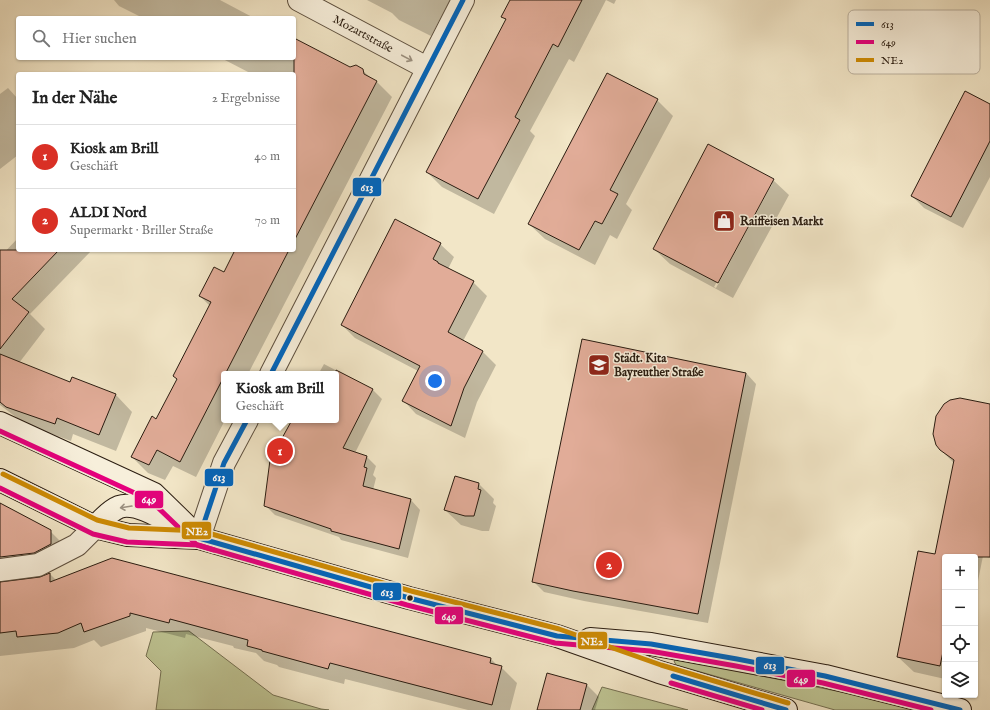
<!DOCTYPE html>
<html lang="de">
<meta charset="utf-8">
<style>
body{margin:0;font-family:"IM FELL English",serif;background:#f6f6f6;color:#222}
.controls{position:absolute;right:12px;bottom:12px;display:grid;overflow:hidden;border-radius:4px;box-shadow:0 1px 3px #0004}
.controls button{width:36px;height:36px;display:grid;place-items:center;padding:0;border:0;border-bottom:1px solid #e0e0e0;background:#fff;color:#222;font:20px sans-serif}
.you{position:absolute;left:435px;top:381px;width:14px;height:14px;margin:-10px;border:3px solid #fff;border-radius:50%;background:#1a73e8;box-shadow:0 0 0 6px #1a73e833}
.badge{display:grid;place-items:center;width:26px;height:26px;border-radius:50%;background:#d93025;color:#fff;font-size:13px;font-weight:700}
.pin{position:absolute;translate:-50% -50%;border:2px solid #fff;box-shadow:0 1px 4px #0006}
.popup{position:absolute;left:221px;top:371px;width:118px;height:52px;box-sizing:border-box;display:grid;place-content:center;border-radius:4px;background:#fff;filter:drop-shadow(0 1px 3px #0005);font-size:13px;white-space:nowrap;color:#767676}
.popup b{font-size:15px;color:#222}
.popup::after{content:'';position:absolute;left:50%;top:100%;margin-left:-8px;border:8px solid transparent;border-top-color:#fff}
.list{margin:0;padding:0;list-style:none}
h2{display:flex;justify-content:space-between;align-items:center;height:52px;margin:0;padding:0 16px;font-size:17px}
h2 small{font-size:13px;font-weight:400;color:#767676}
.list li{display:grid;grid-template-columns:26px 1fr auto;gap:12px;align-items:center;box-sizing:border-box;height:64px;padding:0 16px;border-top:1px solid #e0e0e0}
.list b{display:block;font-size:15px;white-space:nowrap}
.list p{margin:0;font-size:13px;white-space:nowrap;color:#767676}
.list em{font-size:13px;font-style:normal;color:#767676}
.icon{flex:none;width:22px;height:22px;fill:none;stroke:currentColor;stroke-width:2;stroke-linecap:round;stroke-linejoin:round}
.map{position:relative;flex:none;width:990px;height:710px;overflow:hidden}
.search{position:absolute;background:#fff;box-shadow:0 1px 3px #0004;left:16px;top:16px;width:280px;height:44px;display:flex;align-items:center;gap:10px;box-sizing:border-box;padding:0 14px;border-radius:4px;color:#767676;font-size:15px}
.panel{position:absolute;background:#fff;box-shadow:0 1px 3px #0004;left:16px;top:72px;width:280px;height:180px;border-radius:4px}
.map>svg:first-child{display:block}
</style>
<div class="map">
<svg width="990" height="710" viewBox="0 0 990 710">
<rect width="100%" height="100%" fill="#f2e6c7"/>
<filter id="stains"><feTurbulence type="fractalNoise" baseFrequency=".005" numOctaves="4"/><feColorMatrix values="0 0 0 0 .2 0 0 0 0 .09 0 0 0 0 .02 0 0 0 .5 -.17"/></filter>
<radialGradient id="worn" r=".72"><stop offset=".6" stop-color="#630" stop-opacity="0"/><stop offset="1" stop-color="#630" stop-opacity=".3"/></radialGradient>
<g fill="#bec493" stroke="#747052">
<path d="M189,631L273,695L321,709L329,710H156L161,671L146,656L153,632Z"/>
<path d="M677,659L876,699L919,710H835L676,665L674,661Z"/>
<path d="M602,687L688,710H592Z"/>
</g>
<g fill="#0003" fill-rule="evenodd">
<path d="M114,0H220L254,18H143L119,6Z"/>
<path d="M367,0H450L431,36L399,20L392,13Z"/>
<path d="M511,0H606L574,62L569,59L530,131L535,136L494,214L442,187L427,172L506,20L502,17Z"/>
<path d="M606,0H616L614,4Z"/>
<path d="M294,39L350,68L362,70L371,78L376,81L392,97L248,374H224L225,420L196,477L173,466L165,480L148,473L132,457L157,420L178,380L174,376L210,306L200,296L224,274L236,250H294V74H252L221,58H294Z"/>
<path d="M8,88L18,99V155L0,169V94Z"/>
<path d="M657,100L673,116L626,204L632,210L617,239L610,235L595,265L545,239L529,224Z"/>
<path d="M990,105V177L963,228L924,208L912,196Z"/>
<path d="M773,180L789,195L733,298L670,264L654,249ZM770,184H772L716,288L714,287Z"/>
<path d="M18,238V250H92L30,314L45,329L19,363L71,384L116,395L132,412L116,451L73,434L71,441L25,424L0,405V257Z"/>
<path d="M440,244L454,257L448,269L473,282L487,296L463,341L482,351L496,365L477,402L465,438L416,414L403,400L418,371L355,338L342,325Z"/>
<path d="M583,340L746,373L756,384L708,623L584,601L544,592L533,581Z"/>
<path d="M324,364L373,390L382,399L355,453L367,457L376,466L373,475L376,478L373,490L411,500L420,510L408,558L341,540L339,537L275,515L265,505L293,420H336V374H316L318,372L319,373Z"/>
<path d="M990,405V558L983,556L977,586L975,587V557H945V679L914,672L898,657L935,556L954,463L940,449Z"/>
<path d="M479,484L494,499L493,503L496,506L489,531H482L461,525L445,510Z"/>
<path d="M0,505L50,531L66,547L8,576L4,582L40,578L50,574L57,581L112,559L491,659L498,666L501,667L517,683L510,710H468L345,679L344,684L279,667L277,665L264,661L256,653L234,648L233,646L186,634L185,638L146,628V631L101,647L94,640L74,648L0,656Z"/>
<path d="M586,684L599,697L595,710H539Z"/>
</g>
<g fill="#e1ac98" stroke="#2b1d11">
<path d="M510,0H582L558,47L553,44L515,117L520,120L478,199L426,172L506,19L501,17Z"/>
<path d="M294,38L350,67L356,65L363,69L364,74L377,81L294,241Z"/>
<path d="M607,73L658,99L610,190L618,194L602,224L595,221L579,250L528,224Z"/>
<path d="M965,91L990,104V141L951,217L911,196Z"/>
<path d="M708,144L774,179L718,283L653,249Z"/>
<path d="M395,219L441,243L433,259L438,262V263L474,281L448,332L483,351L464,388L451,426L402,401L420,366L341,325Z"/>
<path d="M0,250H59L12,299L29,312L0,349Z"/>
<path d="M235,250H289L180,462L157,450L149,465L131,457L152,416L156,419L177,379L173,376L211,302L199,296L214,267L224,272Z"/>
<path d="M582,339L746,373L698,614L573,591L532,582Z"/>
<path d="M0,354L70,382L72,377L116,394L99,435L57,418L55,424L6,407L0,402Z"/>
<path d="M336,370L373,389L343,448L367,456L364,467L367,468L363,486L411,499L399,549L331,531V529L264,506L270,460L292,420H336Z"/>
<path d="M960,398L990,404V557H945V642L940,666L897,657L918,551L935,554L954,460L940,450L936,445L933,434L936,416L944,404L950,400Z"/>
<path d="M455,476L479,483L478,489L481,490L474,516H465L444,510Z"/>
<path d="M0,503L51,530V544L34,553L0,557Z"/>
<path d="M112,558L491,658L490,663L502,666L492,705L330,663L328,669L262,651V650L247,646L248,640L170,619L169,623L130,613V616L84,632L81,623L58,633L17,637L16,631L0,633V582L40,577L50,573V582Z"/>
<path d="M547,673L587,684L580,710H537Z"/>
</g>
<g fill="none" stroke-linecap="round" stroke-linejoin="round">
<g stroke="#5d4f3e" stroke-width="24">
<g id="minor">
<path d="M299,0L427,68"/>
<path d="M271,374L463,0"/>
<path d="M199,538L224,463L247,420"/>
<path d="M0,570L38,565L77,545L95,527"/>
</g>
</g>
<g stroke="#2b1d11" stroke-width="24">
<g id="secondary">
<path d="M0,423L154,494L199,538"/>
<path d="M0,480L95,527L128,535L199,538L409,598L557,636L659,672L786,710"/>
<path d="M95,527C102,520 109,511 119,507C137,501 165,520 180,528"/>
<path d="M590,639L651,644L825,676L960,710"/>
</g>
</g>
<use href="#minor" stroke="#f7efdb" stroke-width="22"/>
<use href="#secondary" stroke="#f7efdb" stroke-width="22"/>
<g stroke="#f7efdb" stroke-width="8">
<g id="bus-1">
<path d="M271,374L463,0"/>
<path d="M199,538L409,598L557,636L651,644L737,659L825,676L960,710"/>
<path d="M199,538L224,463L247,420"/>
<path d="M673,676L786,710"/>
</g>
</g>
<g stroke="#f7efdb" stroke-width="8">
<g id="bus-2">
<path d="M0,431L150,500L197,545L407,605L555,643L650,651L736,666L823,683L931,710"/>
<path d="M0,488L93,534L127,542L198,545L214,550"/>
<path d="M671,683L762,710"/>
</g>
</g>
<g stroke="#f7efdb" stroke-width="8">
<path id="bus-3" d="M3,474L97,520L129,528L201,531L411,591L559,629L661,665L788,703"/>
</g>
<use href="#bus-1" stroke="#0065bd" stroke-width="5"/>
<use href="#bus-2" stroke="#e5007d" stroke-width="5"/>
<use href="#bus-3" stroke="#ce8b03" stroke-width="5"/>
</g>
<defs><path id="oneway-shaft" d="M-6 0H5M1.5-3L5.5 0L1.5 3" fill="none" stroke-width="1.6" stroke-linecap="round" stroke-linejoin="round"/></defs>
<g stroke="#9b9080">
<use href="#oneway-shaft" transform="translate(407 58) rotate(28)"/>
<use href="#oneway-shaft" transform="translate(126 507) rotate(171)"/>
</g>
<defs>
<g id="shop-square" transform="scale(1.15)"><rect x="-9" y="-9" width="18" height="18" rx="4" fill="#8f2418" stroke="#f7efdb"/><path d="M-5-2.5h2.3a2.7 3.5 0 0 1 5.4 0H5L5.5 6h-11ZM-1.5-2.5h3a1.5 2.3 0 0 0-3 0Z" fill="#fff"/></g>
<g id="school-square" transform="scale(1.15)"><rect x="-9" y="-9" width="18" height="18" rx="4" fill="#8f2418" stroke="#f7efdb"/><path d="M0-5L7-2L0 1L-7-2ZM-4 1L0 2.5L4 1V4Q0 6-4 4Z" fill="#fff"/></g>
</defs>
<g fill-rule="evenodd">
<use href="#shop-square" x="724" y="221"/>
<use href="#school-square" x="599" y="365"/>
</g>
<circle fill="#2b1d11" stroke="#f7efdb" stroke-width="1.5" cx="410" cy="598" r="3.5"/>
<g text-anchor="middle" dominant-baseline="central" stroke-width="3" stroke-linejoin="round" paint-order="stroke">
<g font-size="12" fill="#2b1d11" stroke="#f7efdb">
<text transform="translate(363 34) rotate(28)">Mozartstraße</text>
</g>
<g font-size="12" font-weight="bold" fill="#2b1d11" stroke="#f7efdb" text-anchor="start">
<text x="740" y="221">Raiffeisen Markt</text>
<text x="614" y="358">Städt. Kita<tspan x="614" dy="14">Bayreuther Straße</tspan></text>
</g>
</g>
<rect x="848" y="10" width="132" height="64" rx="6" fill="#f7efdb" stroke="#bab09e" stroke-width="1"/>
<rect x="856" y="22" width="18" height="4" fill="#0065bd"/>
<rect x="856" y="40" width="18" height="4" fill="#e5007d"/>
<rect x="856" y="58" width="18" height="4" fill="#ce8b03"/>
<g font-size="11" fill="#2b1d11">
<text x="881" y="28">613</text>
<text x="881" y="46">649</text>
<text x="881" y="64">NE2</text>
</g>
<g stroke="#f7efdb" stroke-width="1.5">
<rect x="352" y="177" width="30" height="20" rx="4" fill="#0065bd"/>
<rect x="204" y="468" width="30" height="19" rx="4" fill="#0065bd"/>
<rect x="134" y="490" width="30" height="19" rx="4" fill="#e5007d"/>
<rect x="181" y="521" width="31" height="19" rx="4" fill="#ce8b03"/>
<rect x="372" y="582" width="30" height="19" rx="4" fill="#0065bd"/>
<rect x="434" y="606" width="30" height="19" rx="4" fill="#e5007d"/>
<rect x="577" y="631" width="31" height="19" rx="4" fill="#ce8b03"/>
<rect x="755" y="656" width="30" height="19" rx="4" fill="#0065bd"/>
<rect x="786" y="669" width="30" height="19" rx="4" fill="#e5007d"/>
</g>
<g font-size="11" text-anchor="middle" font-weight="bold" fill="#fff">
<text x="367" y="191">613</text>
<text x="219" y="481">613</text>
<text x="149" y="503">649</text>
<text x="197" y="535">NE2</text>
<text x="387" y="596">613</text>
<text x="449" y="620">649</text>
<text x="592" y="645">NE2</text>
<text x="770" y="669">613</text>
<text x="801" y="683">649</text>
</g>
<rect width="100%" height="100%" filter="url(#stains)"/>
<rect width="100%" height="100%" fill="url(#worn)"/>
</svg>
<div class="controls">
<button>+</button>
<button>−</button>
<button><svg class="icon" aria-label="locate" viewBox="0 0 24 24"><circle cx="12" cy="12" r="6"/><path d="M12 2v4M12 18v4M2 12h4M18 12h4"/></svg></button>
<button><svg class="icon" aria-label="layers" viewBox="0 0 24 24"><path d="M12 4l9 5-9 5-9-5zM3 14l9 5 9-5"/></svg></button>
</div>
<div class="you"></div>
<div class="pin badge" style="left:280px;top:451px">1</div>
<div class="popup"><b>Kiosk am Brill</b>Geschäft</div>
<div class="pin badge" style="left:609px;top:565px">2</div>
<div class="search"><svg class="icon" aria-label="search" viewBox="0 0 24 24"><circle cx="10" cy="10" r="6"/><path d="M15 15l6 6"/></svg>Hier suchen</div>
<section class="panel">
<h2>In der Nähe<small>2 Ergebnisse</small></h2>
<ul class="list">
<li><span class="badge">1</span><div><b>Kiosk am Brill</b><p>Geschäft</p></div><em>40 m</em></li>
<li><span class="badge">2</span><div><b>ALDI Nord</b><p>Supermarkt · Briller Straße</p></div><em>70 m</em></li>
</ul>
</section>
</div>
